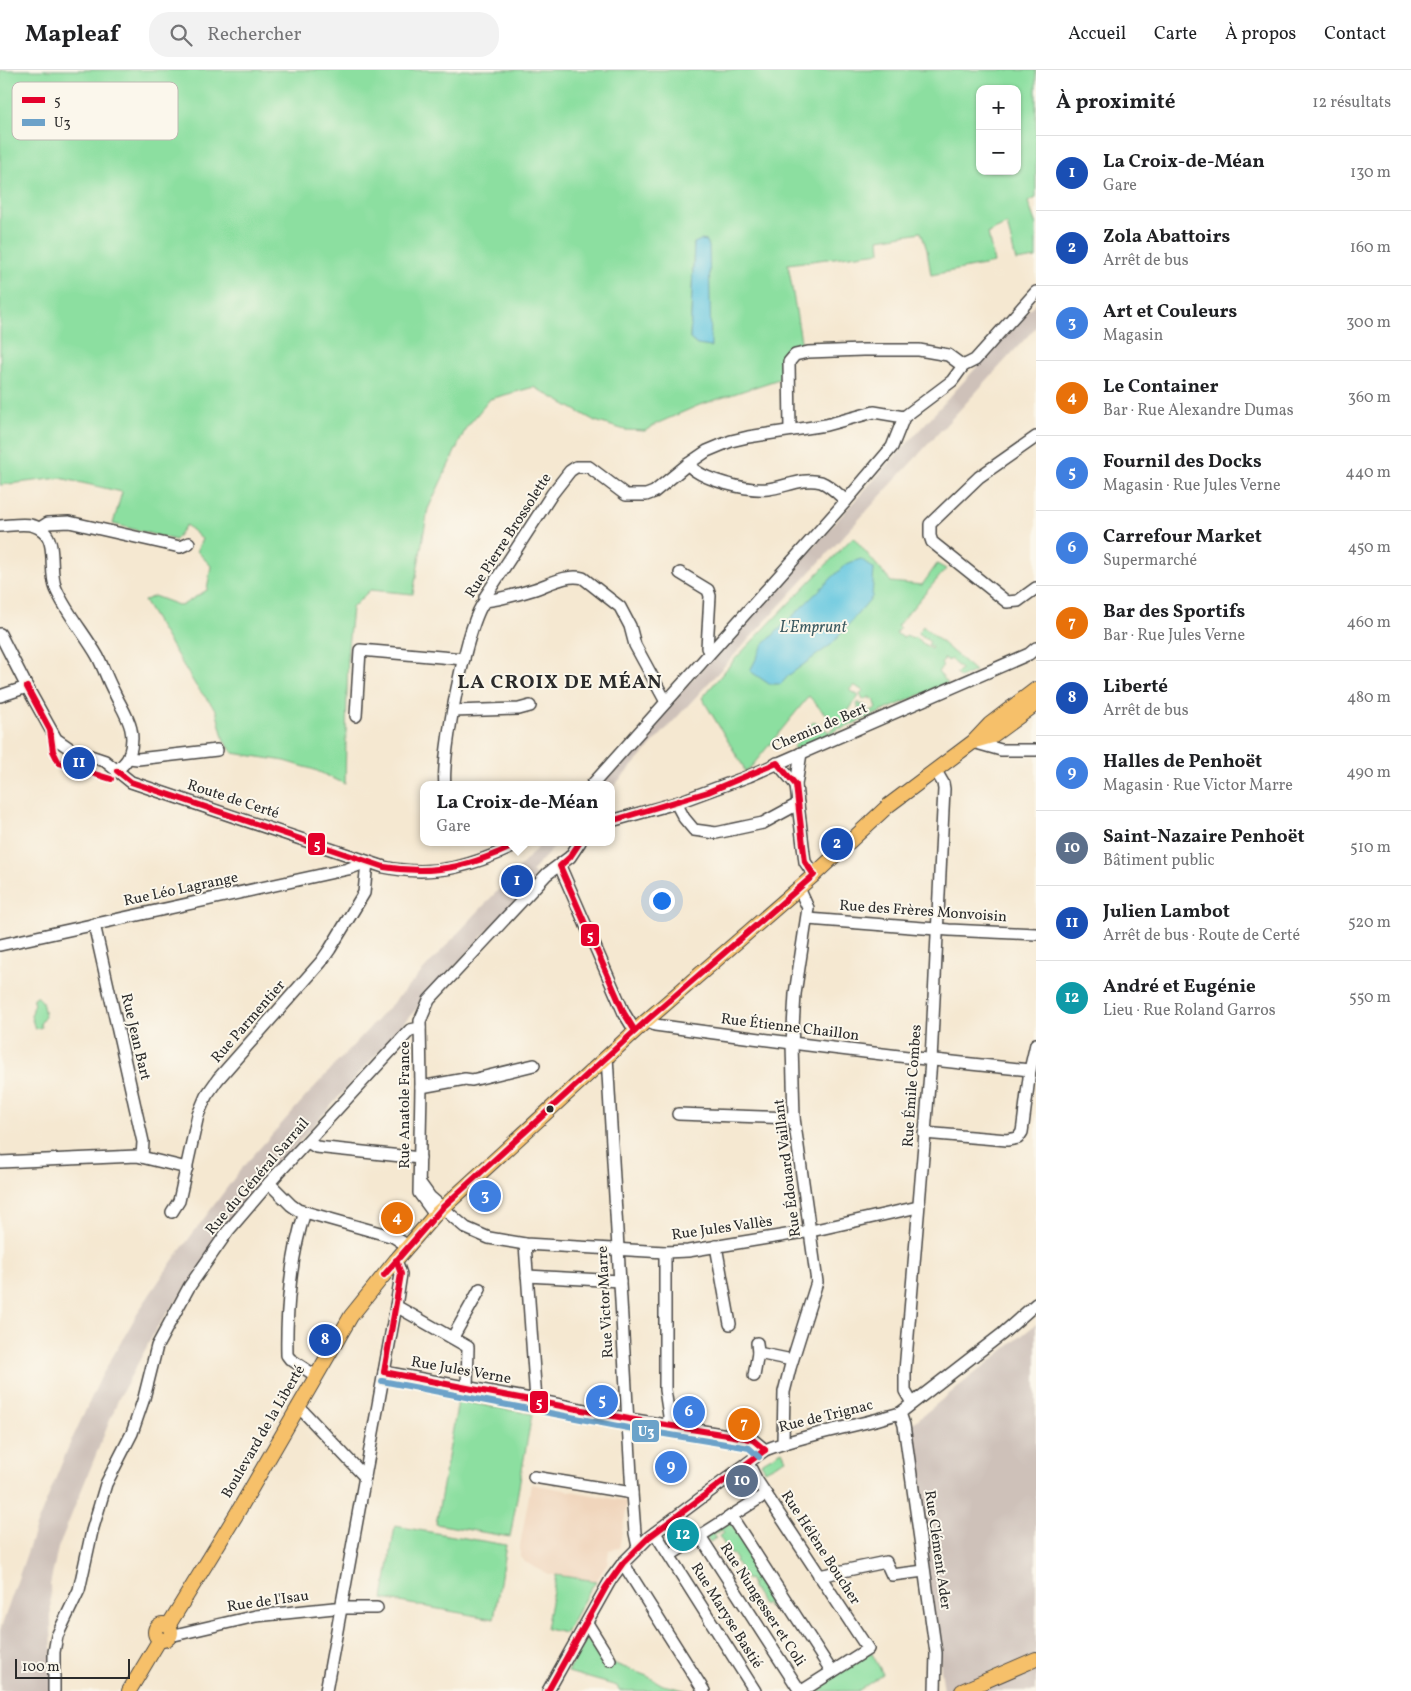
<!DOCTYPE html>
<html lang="fr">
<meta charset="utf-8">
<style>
body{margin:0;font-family:Vollkorn,serif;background:#f2f2f2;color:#202124}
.controls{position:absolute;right:15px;top:15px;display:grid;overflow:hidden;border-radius:10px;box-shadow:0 1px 4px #0004}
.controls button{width:45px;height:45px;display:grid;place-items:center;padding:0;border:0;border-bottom:1px solid #e0e0e0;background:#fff;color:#202124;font:25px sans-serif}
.scale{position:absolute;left:15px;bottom:12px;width:115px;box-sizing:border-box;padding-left:5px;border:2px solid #2b2b2b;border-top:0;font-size:14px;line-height:18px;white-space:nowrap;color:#2b2b2b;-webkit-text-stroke:4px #fbf7ec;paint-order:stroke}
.you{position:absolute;left:661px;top:830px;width:18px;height:18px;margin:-12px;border:4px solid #fff;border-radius:50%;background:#1a73e8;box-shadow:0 0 0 8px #1a73e833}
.badge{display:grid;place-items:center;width:32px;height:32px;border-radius:50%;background:#ea580c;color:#fff;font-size:16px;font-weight:700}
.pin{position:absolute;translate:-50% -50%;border:2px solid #fff;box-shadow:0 1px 5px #0006}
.popup{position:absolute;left:420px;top:711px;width:195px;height:65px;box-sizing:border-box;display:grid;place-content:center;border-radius:10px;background:#fff;filter:drop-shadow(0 1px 4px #0005);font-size:16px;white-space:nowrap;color:#757577}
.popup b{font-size:19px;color:#202124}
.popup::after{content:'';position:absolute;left:50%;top:100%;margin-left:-10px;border:10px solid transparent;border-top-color:#fff}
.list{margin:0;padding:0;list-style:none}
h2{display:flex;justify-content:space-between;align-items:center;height:65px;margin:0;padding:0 20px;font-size:21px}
h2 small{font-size:16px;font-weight:400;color:#757577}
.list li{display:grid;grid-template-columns:32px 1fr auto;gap:15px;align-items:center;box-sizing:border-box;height:75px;padding:0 20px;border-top:1px solid #e0e0e0}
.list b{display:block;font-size:19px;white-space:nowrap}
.list p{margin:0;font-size:16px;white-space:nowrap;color:#757577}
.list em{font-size:16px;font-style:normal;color:#757577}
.icon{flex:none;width:28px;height:28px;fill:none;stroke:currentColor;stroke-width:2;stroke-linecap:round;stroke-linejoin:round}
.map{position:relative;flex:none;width:1036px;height:1621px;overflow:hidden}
header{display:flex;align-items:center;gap:30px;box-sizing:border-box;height:70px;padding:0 25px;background:#fff;border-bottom:1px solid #e0e0e0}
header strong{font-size:24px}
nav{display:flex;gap:28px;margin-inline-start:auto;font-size:18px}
.search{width:350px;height:45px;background:#f2f2f2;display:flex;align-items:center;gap:12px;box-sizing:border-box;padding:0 18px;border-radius:20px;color:#757577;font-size:19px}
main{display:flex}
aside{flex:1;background:#fff}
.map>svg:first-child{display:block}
</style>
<header>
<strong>Mapleaf</strong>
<div class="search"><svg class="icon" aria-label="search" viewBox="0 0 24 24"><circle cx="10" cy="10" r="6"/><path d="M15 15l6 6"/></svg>Rechercher</div>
<nav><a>Accueil</a><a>Carte</a><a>À propos</a><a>Contact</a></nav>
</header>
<main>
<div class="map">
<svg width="1036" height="1621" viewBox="0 0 1036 1621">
<rect width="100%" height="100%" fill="#fbf7ec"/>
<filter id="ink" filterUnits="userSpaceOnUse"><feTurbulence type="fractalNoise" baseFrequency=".02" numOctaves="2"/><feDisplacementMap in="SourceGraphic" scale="10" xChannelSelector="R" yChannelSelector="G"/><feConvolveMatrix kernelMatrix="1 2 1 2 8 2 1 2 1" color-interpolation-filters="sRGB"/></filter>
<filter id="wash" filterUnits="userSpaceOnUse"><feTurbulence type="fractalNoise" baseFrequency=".0096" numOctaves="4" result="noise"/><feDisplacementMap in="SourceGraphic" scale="20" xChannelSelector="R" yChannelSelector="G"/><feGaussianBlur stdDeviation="1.12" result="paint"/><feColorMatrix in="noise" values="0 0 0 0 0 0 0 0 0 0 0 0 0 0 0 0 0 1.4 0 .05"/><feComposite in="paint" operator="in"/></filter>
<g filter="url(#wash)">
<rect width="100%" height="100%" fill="#f5e8d1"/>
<path fill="#f0d5bc" d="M531,1414L626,1431V1441L619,1478L609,1480L607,1494L596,1511L548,1504L525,1492L520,1487V1476Z"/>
<g fill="#cec1b9">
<path d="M1036,232V257L611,719V715H596Z"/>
<path d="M543,772H559L532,801L537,806L426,928L263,1113L158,1256L119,1328L58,1478L50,1515L53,1621H0V1561L37,1454L68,1378L101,1307L140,1239L173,1190L241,1099L319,1012Z"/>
<path d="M1036,1254V1621H944L907,1358Z"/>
</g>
<g fill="#8cdfa0" stroke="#5c8566" fill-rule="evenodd">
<path d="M0,0H1036V128L1028,132L1036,155V188L1016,191L1007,154L988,163L994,193L931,205L927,180L921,162L879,169L880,182L788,194L802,277L791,282L785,307L697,336L656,354L645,361L625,360L595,351L534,317L490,329L466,358L428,439L413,524L370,520L352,538L348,577L345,714L315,700L285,691L233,683L224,671L216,640L196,616L144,531L154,526L181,536L207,520L211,496L197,481L202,469L186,455L175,470L113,454L122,422L60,408L0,415ZM980,19H1017V101H980ZM694,173L697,275L690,269Z"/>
<path d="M853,467L891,512L922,515L937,494L946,499L897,556L900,558L896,563L904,568L907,565L912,569L914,567L931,579L932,577L928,575L930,572L918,563L923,556L975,601L960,608L956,604L961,599L950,589L948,591L945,588L941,594L943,596L938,602L948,613L841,659L840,657C828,667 810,673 795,679L793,678L814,651L829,662L835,655L827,649L829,646L822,641L809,626L752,696L745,702L743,696L702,628L735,589ZM854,615L863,621L860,624L863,630L870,627L871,630L874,629L877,638L868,642L864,634L861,636L859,632L857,634L861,646L849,650L846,644L859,626L850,620Z"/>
<path d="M37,926L42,931L45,946L40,954L42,957L35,959L31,946L33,940L34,928Z"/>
<path d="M458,1331L532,1344L510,1467L436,1454Z"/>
<path d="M782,1381L786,1389L765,1400L761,1393Z"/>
<path d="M730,1452L780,1530L767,1537V1532L763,1535L751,1516L753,1515L749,1509L747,1510L735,1491L736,1489L733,1484L731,1485L719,1466L724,1462L722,1460L714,1465L716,1468L710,1472L706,1467Z"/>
<path d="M395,1456L506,1475L494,1549L383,1529Z"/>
<path d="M556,1505L596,1511L586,1526L566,1563L546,1559Z"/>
<path d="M587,1567L591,1568L605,1590L647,1606L663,1615L688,1621H667L659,1619L658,1621H619L617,1616L568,1602Z"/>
<path d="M871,1582L883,1604L858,1621H808Z"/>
</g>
<g fill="#62c6df" stroke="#467885">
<path d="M701,170L707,171L709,177L711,277L697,275L690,269L694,173Z"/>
<path d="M861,489L874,499L872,527L832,574L789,605L781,614H769L750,601L763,575L846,494Z"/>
</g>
</g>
<g filter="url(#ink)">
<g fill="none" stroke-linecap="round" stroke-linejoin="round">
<g stroke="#494744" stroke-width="14">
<g id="minor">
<path d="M790,360L789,292L795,285L808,282L863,280H919L948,285L963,296"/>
<path d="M1036,367L979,407L930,454V466L932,472L1007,532L1018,531L1036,518"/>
<path d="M688,394C700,410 748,421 768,419C785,417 804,407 821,412C831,416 838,424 846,431"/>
<path d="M0,456C16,455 35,450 46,464C56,477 49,503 56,519C67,544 85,564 98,587C104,599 108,611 114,622C125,645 138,659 129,686C127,692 121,696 117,701"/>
<path d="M40,458L48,453L69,452L180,477L189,473"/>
<path d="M680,503L708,520L710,526L707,578L710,581"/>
<path d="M485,531C502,529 519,524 535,519C550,514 566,504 583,508L620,537L630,556L635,575L666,632"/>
<path d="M0,564L27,617L56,669L72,680L105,691L131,712L384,797C436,808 476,795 523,772"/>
<path d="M0,626L27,617"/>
<path d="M453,641L519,639L530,636"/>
<path d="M356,646L360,580L464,589"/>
<path d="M973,672L1001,680H1036"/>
<path d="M801,683L796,715L798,734L805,792L814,805"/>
<path d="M129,688L138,689L217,680"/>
<path d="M777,693L796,715"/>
<path d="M445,715C441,687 467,550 485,531V527L552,424L570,401L576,397H589L626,425H646L654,422L688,394L707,381L731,371L748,367L826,355L874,342L904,347"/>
<path d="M592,715L846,431L892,377L904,347L952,311L963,296L975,290L1036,222"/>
<path d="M676,733L684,748L694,760L716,763L763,753L798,734"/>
<path d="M611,751L676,733L749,706L1029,584L1036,578"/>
<path d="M560,796L624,943L635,961"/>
<path d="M808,849L949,860L1036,864"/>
<path d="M94,854L143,1072L142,1087"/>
<path d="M0,875L348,799L367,792"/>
<path d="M646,951L655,955C780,972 904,988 1030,1000L1023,1055L1022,1062L1018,1068L1007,1070L924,1063"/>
<path d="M607,986L632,1423L635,1463L638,1477"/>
<path d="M1030,1000L1036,974"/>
<path d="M421,1017L465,1009L472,1010L534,995"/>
<path d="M678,1044L794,1048"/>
<path d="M308,1072L316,1077L420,1088"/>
<path d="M0,1092L137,1086L187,1098"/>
<path d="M269,1113L291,1135L298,1140L394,1167L408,1176"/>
<path d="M420,1113L430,1127L466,1158L489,1168L525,1174L665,1182L688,1181L811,1161L918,1137"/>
<path d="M172,1142L179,1131L198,1045L206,1026L218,1009L321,892L330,879L364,823L367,792"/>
<path d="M305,1142C291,1183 286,1242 287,1285L290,1289L316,1306"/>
<path d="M435,1145L419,1123L421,1017L420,951L429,930L547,804L570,787L580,772"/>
<path d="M525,1174L536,1330"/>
<path d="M716,1176L730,1254"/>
<path d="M665,1182V1320L669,1346L668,1355"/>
<path d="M527,1206L620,1211"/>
<path d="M396,1236L468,1277L467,1318"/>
<path d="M453,1267L480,1219"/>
<path d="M758,1283L792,1290"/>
<path d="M384,1302L536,1330L629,1349L746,1368L753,1370L765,1380"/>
<path d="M754,1306L758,1283L757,1273"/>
<path d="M912,1333L905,1321V1301L931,991L944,719L943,713L936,701"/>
<path d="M298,1336L365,1407"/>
<path d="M900,1343L904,1355L936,1583L935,1621"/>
<path d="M783,1372L784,1322L790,1298L817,1212L794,1048L792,974L795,924L808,838L799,818"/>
<path d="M748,1393L756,1409L868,1579L802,1621"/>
<path d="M534,1407L632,1423"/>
<path d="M731,1446L832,1602"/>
<path d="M655,1463L755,1621"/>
<path d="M700,1466L800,1621"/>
<path d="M670,1485L766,1424"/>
<path d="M623,1493L704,1621"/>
<path d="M819,1506L886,1492L892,1505L924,1501"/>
<path d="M587,1553L610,1590"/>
<path d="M170,1566L256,1546L334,1538H377"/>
<path d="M54,1621V1582L57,1566L79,1520L92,1461L106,1414L132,1363L144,1328L157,1276L189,1217L228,1161L269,1113L410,960L420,958"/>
<path d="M326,1621L396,1236L401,1204L396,1190"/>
<path d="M548,1621L611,1509L623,1493L649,1467L765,1380C808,1363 855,1357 900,1343L1002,1264L1036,1234"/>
</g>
</g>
<g stroke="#494744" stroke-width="16">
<g id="major">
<path d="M978,670L992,666L1036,634"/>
<circle cx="163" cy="1562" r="8"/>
<path d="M168,1556L236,1445L351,1246L396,1190L435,1145L646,951L814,805L889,735L973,672L990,654L1036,619"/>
<path d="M129,1621L160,1569"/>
<path d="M962,1621L1036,1589"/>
</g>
</g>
<use href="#minor" stroke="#fff" stroke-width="11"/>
<use href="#major" stroke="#f6c06b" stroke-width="14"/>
<g stroke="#fbf7ec" stroke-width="10">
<g id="bus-1">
<path d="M27,617L50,660L53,681L59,693L111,709"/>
<path d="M117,701L131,712L384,797C438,806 474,795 522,772"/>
<path d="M580,772L570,787L560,796L624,943L635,961"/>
<path d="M384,1205L443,1137L646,951L814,805L805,792L796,715L777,693L708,722L611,751"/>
<path d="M384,1302L629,1349L746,1368L753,1370L765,1380"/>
<path d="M384,1302L401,1204L396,1190"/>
<path d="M548,1621L606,1517L623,1493L649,1467L765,1380"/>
</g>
</g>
<g stroke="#fbf7ec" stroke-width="10">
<path id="bus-2" d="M382,1311L628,1358L744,1377L749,1378L759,1387"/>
</g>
<use href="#bus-1" stroke="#e4002b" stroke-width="6"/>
<use href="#bus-2" stroke="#6ca2c9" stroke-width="6"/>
</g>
</g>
<circle fill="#2b2b2b" stroke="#fbf7ec" stroke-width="2" cx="550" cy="1039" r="4.5"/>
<g text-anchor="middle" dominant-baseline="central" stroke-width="4" stroke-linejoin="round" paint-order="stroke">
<g font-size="15" fill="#2b2b2b" stroke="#fbf7ec">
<text transform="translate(509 466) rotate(-57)">Rue Pierre Brossolette</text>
<text transform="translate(820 658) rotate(-23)">Chemin de Bert</text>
<text transform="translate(233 730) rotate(18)">Route de Certé</text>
<text transform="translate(181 820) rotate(-12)">Rue Léo Lagrange</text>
<text transform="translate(923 842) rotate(4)">Rue des Frères Monvoisin</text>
<text transform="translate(249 952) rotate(-49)">Rue Parmentier</text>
<text transform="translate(790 958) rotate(7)">Rue Étienne Chaillon</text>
<text transform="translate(135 967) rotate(77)">Rue Jean Bart</text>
<text transform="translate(913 1016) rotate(-86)">Rue Émile Combes</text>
<text transform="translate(405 1035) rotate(-90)">Rue Anatole France</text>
<text transform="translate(788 1098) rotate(-97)">Rue Édouard Vaillant</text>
<text transform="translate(258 1107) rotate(-49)">Rue du Général Sarrail</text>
<text transform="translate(722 1159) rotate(-8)">Rue Jules Vallès</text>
<text transform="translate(606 1232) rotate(-93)">Rue Victor Marre</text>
<text transform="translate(461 1301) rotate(10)">Rue Jules Verne</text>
<text transform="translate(826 1347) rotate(-14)">Rue de Trignac</text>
<text transform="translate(264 1362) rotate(-60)">Boulevard de la Liberté</text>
<text transform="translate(820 1478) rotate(57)">Rue Hélène Boucher</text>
<text transform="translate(937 1480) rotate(82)">Rue Clément Ader</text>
<text transform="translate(268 1532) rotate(-8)">Rue de l'Isau</text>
<text transform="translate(762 1535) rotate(57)">Rue Nungesser et Coli</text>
<text transform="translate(726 1546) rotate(58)">Rue Maryse Bastié</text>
</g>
<g font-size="16" font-style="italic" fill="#3c5a61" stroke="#fbf7ec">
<text x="813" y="558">L'Emprunt</text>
</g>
<g font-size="20" font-weight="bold" letter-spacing="1" fill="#2b2b2b" stroke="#fbf7ec">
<text x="560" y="613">LA CROIX DE MÉAN</text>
</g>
</g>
<rect x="12" y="12" width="166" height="58" rx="8" fill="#fbf7ec" stroke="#bdbab2" stroke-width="1"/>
<rect x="22" y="27" width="23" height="6" fill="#e4002b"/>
<rect x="22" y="49" width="23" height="7" fill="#6ca2c9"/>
<g font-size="14" fill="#2b2b2b">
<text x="54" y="35">5</text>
<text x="54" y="57">U3</text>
</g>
<g stroke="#fbf7ec" stroke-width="2">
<rect x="307" y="762" width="19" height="24" rx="5" fill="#e4002b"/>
<rect x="580" y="853" width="20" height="24" rx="5" fill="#e4002b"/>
<rect x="529" y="1320" width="20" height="24" rx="5" fill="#e4002b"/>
<rect x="631" y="1349" width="29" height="24" rx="5" fill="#6ca2c9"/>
</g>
<g font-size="14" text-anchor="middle" font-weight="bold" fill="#fff">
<text x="317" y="779">5</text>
<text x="590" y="870">5</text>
<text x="539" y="1337">5</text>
<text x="646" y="1366">U3</text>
</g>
</svg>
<div class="controls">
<button>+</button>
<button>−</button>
</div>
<div class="scale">100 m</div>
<div class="you"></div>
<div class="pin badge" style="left:517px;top:811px;background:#1a4fb4">1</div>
<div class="popup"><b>La Croix-de-Méan</b>Gare</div>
<div class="pin badge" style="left:837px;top:774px;background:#1a4fb4">2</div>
<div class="pin badge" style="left:485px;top:1126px;background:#3f7fe0">3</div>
<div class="pin badge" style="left:397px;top:1148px;background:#e8710a">4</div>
<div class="pin badge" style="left:602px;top:1331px;background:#3f7fe0">5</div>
<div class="pin badge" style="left:689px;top:1342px;background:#3f7fe0">6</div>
<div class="pin badge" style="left:744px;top:1354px;background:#e8710a">7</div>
<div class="pin badge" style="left:325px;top:1270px;background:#1a4fb4">8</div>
<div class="pin badge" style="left:671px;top:1397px;background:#3f7fe0">9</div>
<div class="pin badge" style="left:742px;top:1411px;background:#5c6f8a">10</div>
<div class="pin badge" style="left:79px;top:693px;background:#1a4fb4">11</div>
<div class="pin badge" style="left:683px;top:1465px;background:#0f9aa8">12</div>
</div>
<aside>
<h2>À proximité<small>12 résultats</small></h2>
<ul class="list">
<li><span class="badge" style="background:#1a4fb4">1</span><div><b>La Croix-de-Méan</b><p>Gare</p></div><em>130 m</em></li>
<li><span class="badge" style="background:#1a4fb4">2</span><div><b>Zola Abattoirs</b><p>Arrêt de bus</p></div><em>160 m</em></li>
<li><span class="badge" style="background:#3f7fe0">3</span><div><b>Art et Couleurs</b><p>Magasin</p></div><em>300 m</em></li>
<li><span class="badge" style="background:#e8710a">4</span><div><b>Le Container</b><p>Bar · Rue Alexandre Dumas</p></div><em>360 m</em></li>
<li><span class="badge" style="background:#3f7fe0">5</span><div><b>Fournil des Docks</b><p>Magasin · Rue Jules Verne</p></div><em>440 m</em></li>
<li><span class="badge" style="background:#3f7fe0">6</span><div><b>Carrefour Market</b><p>Supermarché</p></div><em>450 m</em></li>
<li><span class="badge" style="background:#e8710a">7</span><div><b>Bar des Sportifs</b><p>Bar · Rue Jules Verne</p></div><em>460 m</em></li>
<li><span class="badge" style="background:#1a4fb4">8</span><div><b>Liberté</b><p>Arrêt de bus</p></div><em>480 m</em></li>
<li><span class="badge" style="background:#3f7fe0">9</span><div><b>Halles de Penhoët</b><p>Magasin · Rue Victor Marre</p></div><em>490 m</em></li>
<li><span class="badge" style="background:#5c6f8a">10</span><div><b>Saint-Nazaire Penhoët</b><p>Bâtiment public</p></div><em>510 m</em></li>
<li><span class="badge" style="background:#1a4fb4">11</span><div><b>Julien Lambot</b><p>Arrêt de bus · Route de Certé</p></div><em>520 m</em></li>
<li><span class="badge" style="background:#0f9aa8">12</span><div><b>André et Eugénie</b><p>Lieu · Rue Roland Garros</p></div><em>550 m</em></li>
</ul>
</aside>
</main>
